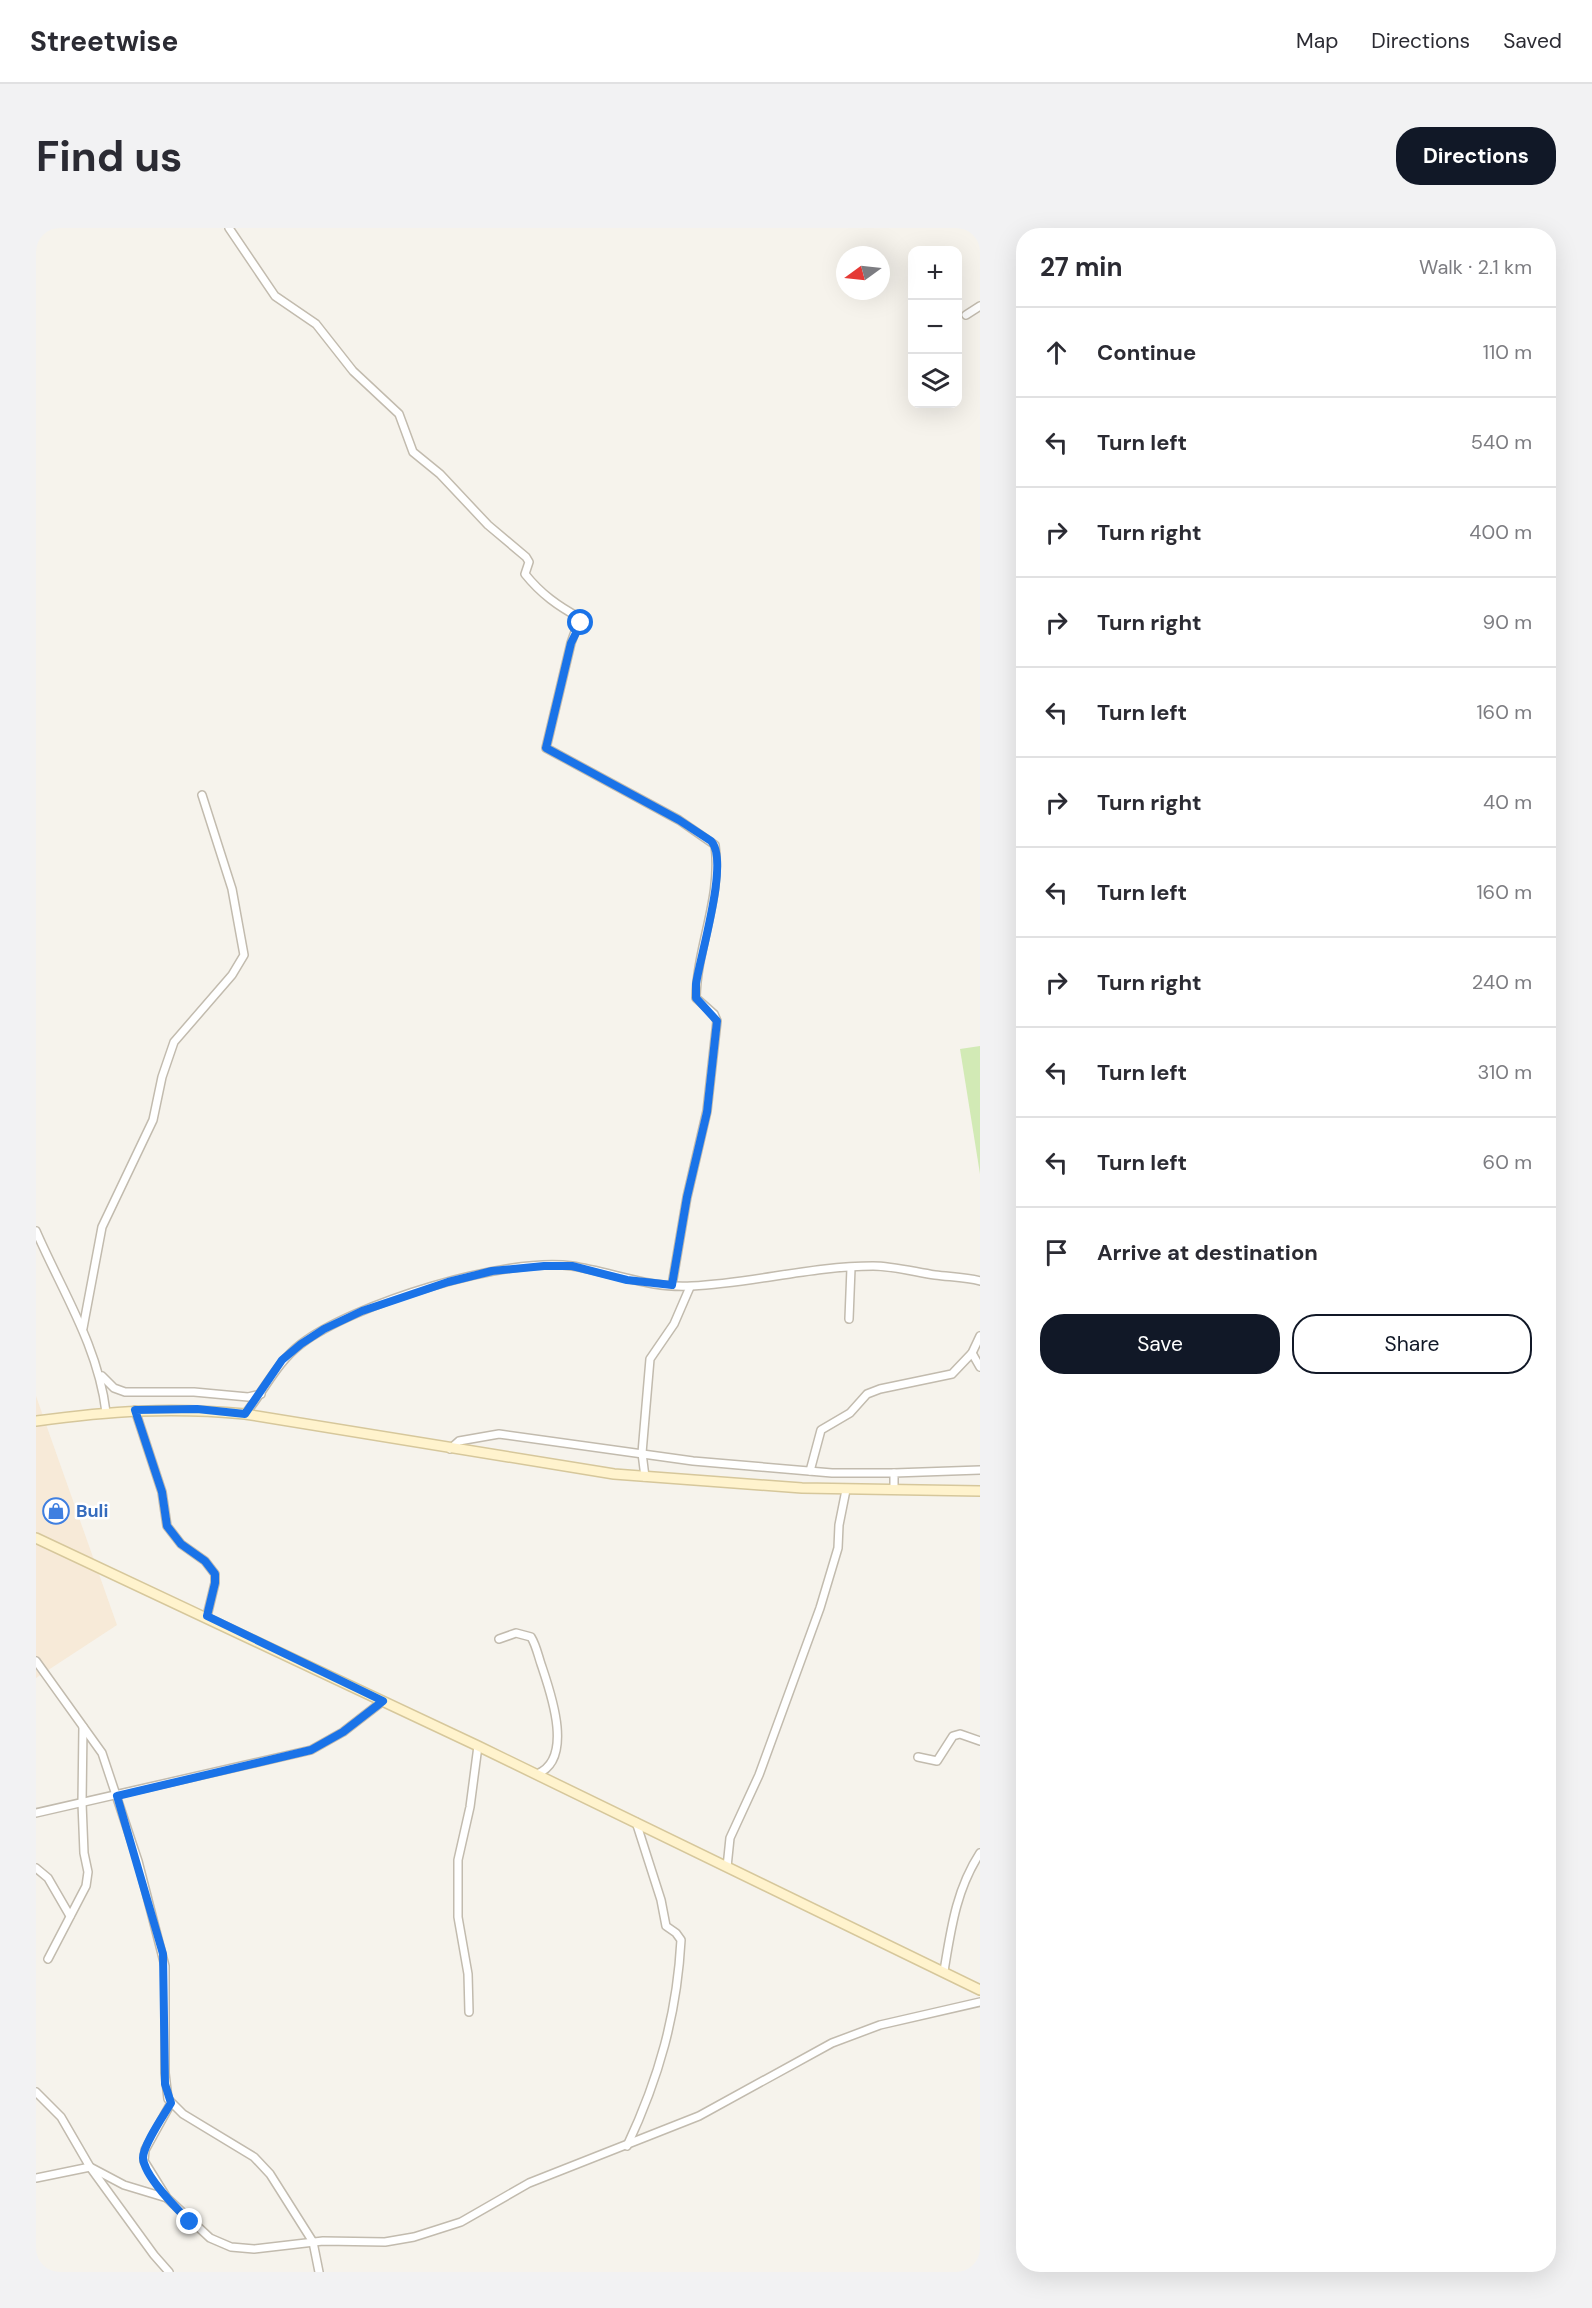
<!DOCTYPE html>
<meta charset="utf-8">
<style>
body{margin:0;font-family:"DM Sans",sans-serif;background:#f2f2f3;color:#2b2b33}
.controls{position:absolute;right:18px;top:18px;display:grid;overflow:hidden;border-radius:12px;box-shadow:0 6px 24px #0002}
.controls button{width:54px;height:54px;display:grid;place-items:center;padding:0;border:0;border-bottom:2px solid #e1e1e2;background:#fff;color:#2b2b33;font:30px sans-serif}
.compass{position:absolute;left:800px;top:18px;width:54px;height:54px;border-radius:50%;background:#fff;box-shadow:0 6px 24px #0002;rotate:255deg}
.stop{position:absolute;width:18px;height:18px;margin:-14px;border:4px solid #1a73e8;border-radius:50%;background:#fff}
.stop.end{background:#1a73e8;border-color:#fff;box-shadow:0 2px 6px #0008}
.list{margin:0;padding:0;list-style:none}
h2{display:flex;justify-content:space-between;align-items:center;height:78px;margin:0;padding:0 24px;font-size:26px}
h2 small{font-size:20px;font-weight:400;color:#7c7c81}
.list li{display:grid;grid-template-columns:39px 1fr auto;gap:18px;align-items:center;box-sizing:border-box;height:90px;padding:0 24px;border-top:2px solid #e1e1e2}
.list b{display:block;font-size:22px;white-space:nowrap}
.list em{font-size:20px;font-style:normal;color:#7c7c81}
.actions{display:flex;gap:12px;padding:18px 24px}
.actions a{flex:1;padding:14px 0;border:2px solid #111827;border-radius:24px;text-align:center;font-size:21px;color:#111827}
.actions .main{background:#111827;color:#fff}
.icon{flex:none;width:33px;height:33px;fill:none;stroke:currentColor;stroke-width:2;stroke-linecap:round;stroke-linejoin:round}
.map{position:relative;flex:none;width:944px;height:2044px;overflow:hidden;border-radius:24px}
header{display:flex;align-items:center;gap:36px;box-sizing:border-box;height:84px;padding:0 30px;background:#fff;border-bottom:2px solid #e1e1e2}
header strong{font-size:28px}
nav{display:flex;gap:33px;margin-inline-start:auto;font-size:21px}
.intro{display:flex;align-items:center;justify-content:space-between;box-sizing:border-box;height:144px;padding:0 36px}
h1{margin:0;font-size:42px}
.button{padding:15px 27px;border-radius:24px;background:#111827;color:#fff;font-size:21px;font-weight:700}
main{display:flex;gap:36px;padding:0 36px}
aside{flex:1;background:#fff;border-radius:24px;box-shadow:0 6px 24px #0002}
.map>svg:first-child{display:block}
</style>
<header>
<strong>Streetwise</strong>
<nav><a>Map</a><a>Directions</a><a>Saved</a></nav>
</header>
<div class="intro"><h1>Find us</h1><a class="button">Directions</a></div>
<main>
<div class="map">
<svg width="944" height="2044" viewBox="0 0 944 2044">
<rect width="100%" height="100%" fill="#f6f3ec"/>
<path fill="#f7ead8" d="M0,1168L81,1397L0,1450Z"/>
<path fill="#d2eab5" d="M944,818V946L924,821Z"/>
<g fill="none" stroke-linecap="round" stroke-linejoin="round">
<g stroke="#c2bbae" stroke-width="10">
<g id="street">
<path d="M193,0L239,68L280,96L317,143L363,186L377,224L404,246L452,297L490,329L493,334L489,346C505,366 522,378 544,390L535,415L510,520L643,592L679,617C686,670 661,718 660,770L678,786L681,793L671,883L651,969L636,1057"/>
<path d="M930,87L944,78"/>
<path d="M0,1003C26,1063 62,1118 70,1184"/>
<path d="M813,1091L815,1040"/>
<path d="M47,1100L66,999L117,892L126,849L138,814L196,747L208,727L196,661L166,567"/>
<path d="M936,1125L944,1139"/>
<path d="M66,1148L78,1160L89,1164H158L212,1169L225,1166"/>
<path d="M99,1182L126,1264L131,1298L145,1316L169,1333L179,1346V1355L171,1388"/>
<path d="M209,1186C228,1163 241,1134 265,1116C317,1076 471,1028 536,1038C576,1044 615,1061 656,1058C717,1055 776,1038 837,1038C857,1038 879,1044 899,1047C914,1049 930,1049 944,1053"/>
<path d="M414,1221L423,1213L463,1206L657,1233L796,1245H858"/>
<path d="M774,1243L785,1202L814,1185L831,1166L844,1161L916,1146L936,1125L944,1108"/>
<path d="M609,1249L606,1225L614,1131L638,1096L654,1059"/>
<path d="M858,1262V1245L944,1242"/>
<path d="M463,1411L480,1405L495,1409C500,1417 502,1427 505,1436C514,1463 539,1531 501,1546"/>
<path d="M0,1433L66,1525L102,1633L129,1738V1845L132,1871L147,1886L218,1929L234,1946L277,2014L283,2044"/>
<path d="M882,1529L901,1533L917,1508L924,1506L944,1513"/>
<path d="M0,1585L275,1522L307,1504L347,1473"/>
<path d="M691,1639L694,1610L723,1547L784,1380L802,1320L803,1297L810,1262"/>
<path d="M0,1640L12,1650L34,1688"/>
<path d="M12,1731L50,1658L52,1644L48,1625L46,1575L47,1499"/>
<path d="M908,1743C915,1701 920,1662 944,1625"/>
<path d="M433,1784L432,1746L422,1689V1632L434,1579L442,1518"/>
<path d="M0,1864L25,1889L54,1939L118,2027L133,2044"/>
<path d="M135,1875L109,1922L108,1933L131,1970L174,2010L195,2019L218,2021L287,2013L349,2014L378,2009L425,1994L493,1955L663,1888L796,1815L844,1797L944,1774"/>
<path d="M591,1918C623,1850 641,1786 645,1712L640,1705L630,1698L625,1672L600,1594"/>
<path d="M0,1950L54,1939L88,1957L131,1970"/>
</g>
</g>
<g stroke="#d6c79b" stroke-width="12">
<g id="secondary">
<path d="M0,1193C75,1183 134,1179 209,1186L578,1246L766,1260L944,1263"/>
<path d="M0,1310L442,1518L944,1762"/>
</g>
</g>
<use href="#street" stroke="#fff" stroke-width="7"/>
<use href="#secondary" stroke="#fff3cd" stroke-width="9"/>
</g>
<g fill="none" stroke-linecap="round" stroke-linejoin="round">
<path stroke="#1a73e8" stroke-width="8" d="M154,1994C141,1981 108,1948 107,1930C107,1917 128,1887 135,1875L129,1856L127,1726L81,1568L275,1522L307,1504L347,1473L171,1388L179,1355V1346L169,1333L145,1316L131,1298L126,1264L99,1182L161,1181L209,1186L246,1132L265,1116L288,1101L326,1083L412,1054L456,1043L508,1038H536L591,1052L636,1057L651,969L671,884L681,793L660,770V756C664,728 694,632 675,613L643,592L510,520L535,415L545,395"/>
</g>
<defs>
<g id="shop-ring" transform="scale(1.35)"><circle r="9.5" fill="#fff" stroke="#3f7fe0" stroke-width="1.5"/><path d="M-5-2.5h2.3a2.7 3.5 0 0 1 5.4 0H5L5.5 6h-11ZM-1.5-2.5h3a1.5 2.3 0 0 0-3 0Z" fill="#3f7fe0"/></g>
</defs>
<g fill-rule="evenodd">
<use href="#shop-ring" x="20" y="1283"/>
</g>
<g text-anchor="middle" dominant-baseline="central" stroke-width="5" stroke-linejoin="round" paint-order="stroke">
<g font-size="18" font-weight="bold" fill="#366cbe" stroke="#fff" text-anchor="start">
<text x="40" y="1283">Buli</text>
</g>
</g>
</svg>
<div class="controls">
<button>+</button>
<button>−</button>
<button><svg class="icon" aria-label="layers" viewBox="0 0 24 24"><path d="M12 4l9 5-9 5-9-5zM3 14l9 5 9-5"/></svg></button>
</div>
<svg class="compass" viewBox="-18 -18 36 36"><path d="M0-13l5 13h-10z" fill="#e53935"/><path d="M0 13l5-13h-10z" fill="#7c7c81"/></svg>
<div class="stop" style="left:545px;top:395px"></div>
<div class="stop end" style="left:154px;top:1994px"></div>
</div>
<aside>
<h2>27 min<small>Walk · 2.1 km</small></h2>
<ul class="list">
<li><svg class="icon" aria-label="ahead" viewBox="0 0 24 24"><path d="M12 20V5M6 11l6-6 6 6"/></svg><div><b>Continue</b></div><em>110 m</em></li>
<li><svg class="icon" aria-label="left" viewBox="0 0 24 24"><path d="M17 20v-9H6M10 6l-5 5 5 5"/></svg><div><b>Turn left</b></div><em>540 m</em></li>
<li><svg class="icon" aria-label="right" viewBox="0 0 24 24"><path d="M7 20v-9h11M14 6l5 5-5 5"/></svg><div><b>Turn right</b></div><em>400 m</em></li>
<li><svg class="icon" aria-label="right" viewBox="0 0 24 24"><path d="M7 20v-9h11M14 6l5 5-5 5"/></svg><div><b>Turn right</b></div><em>90 m</em></li>
<li><svg class="icon" aria-label="left" viewBox="0 0 24 24"><path d="M17 20v-9H6M10 6l-5 5 5 5"/></svg><div><b>Turn left</b></div><em>160 m</em></li>
<li><svg class="icon" aria-label="right" viewBox="0 0 24 24"><path d="M7 20v-9h11M14 6l5 5-5 5"/></svg><div><b>Turn right</b></div><em>40 m</em></li>
<li><svg class="icon" aria-label="left" viewBox="0 0 24 24"><path d="M17 20v-9H6M10 6l-5 5 5 5"/></svg><div><b>Turn left</b></div><em>160 m</em></li>
<li><svg class="icon" aria-label="right" viewBox="0 0 24 24"><path d="M7 20v-9h11M14 6l5 5-5 5"/></svg><div><b>Turn right</b></div><em>240 m</em></li>
<li><svg class="icon" aria-label="left" viewBox="0 0 24 24"><path d="M17 20v-9H6M10 6l-5 5 5 5"/></svg><div><b>Turn left</b></div><em>310 m</em></li>
<li><svg class="icon" aria-label="left" viewBox="0 0 24 24"><path d="M17 20v-9H6M10 6l-5 5 5 5"/></svg><div><b>Turn left</b></div><em>60 m</em></li>
<li><svg class="icon" aria-label="arrive" viewBox="0 0 24 24"><path d="M6 21V4h12l-3 4 3 4H6"/></svg><div><b>Arrive at destination</b></div></li>
</ul>
<div class="actions"><a class="main">Save</a><a>Share</a></div>
</aside>
</main>
